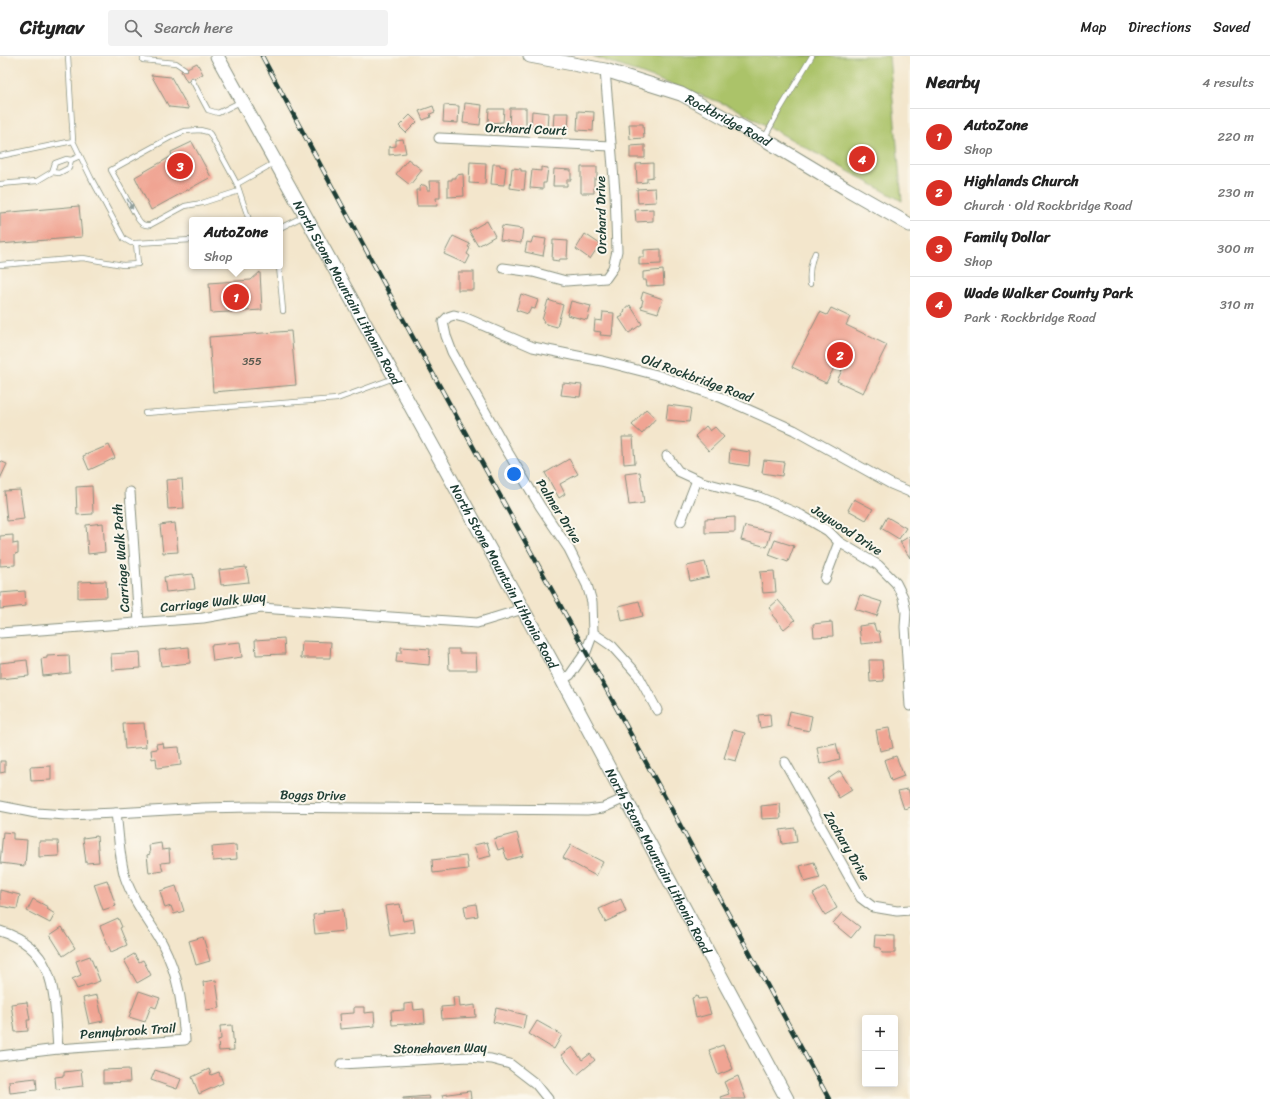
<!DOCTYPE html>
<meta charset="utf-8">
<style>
body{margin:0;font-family:Sriracha,sans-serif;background:#f2f2f2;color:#222}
.controls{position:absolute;right:12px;bottom:12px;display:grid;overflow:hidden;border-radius:4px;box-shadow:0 2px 10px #0003}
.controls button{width:36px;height:36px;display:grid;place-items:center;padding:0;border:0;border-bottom:1px solid #e0e0e0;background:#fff;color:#222;font:20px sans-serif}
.you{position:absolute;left:514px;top:418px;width:14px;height:14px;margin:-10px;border:3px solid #fff;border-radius:50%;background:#1a73e8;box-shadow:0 0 0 6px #1a73e833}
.badge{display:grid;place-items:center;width:26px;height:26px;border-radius:50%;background:#d93025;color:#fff;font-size:13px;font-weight:700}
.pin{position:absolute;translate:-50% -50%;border:2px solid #fff;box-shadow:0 1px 4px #0006}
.popup{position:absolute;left:189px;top:161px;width:94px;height:52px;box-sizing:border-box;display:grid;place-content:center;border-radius:4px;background:#fff;filter:drop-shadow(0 1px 3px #0005);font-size:13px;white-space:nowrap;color:#767676}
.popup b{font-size:15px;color:#222}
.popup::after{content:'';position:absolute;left:50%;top:100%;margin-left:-8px;border:8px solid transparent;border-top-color:#fff}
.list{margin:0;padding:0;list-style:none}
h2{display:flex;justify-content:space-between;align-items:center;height:52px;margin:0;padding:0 16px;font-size:17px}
h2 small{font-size:13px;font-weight:400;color:#767676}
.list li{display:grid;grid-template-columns:26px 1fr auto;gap:12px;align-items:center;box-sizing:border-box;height:56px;padding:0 16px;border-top:1px solid #e0e0e0}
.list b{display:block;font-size:15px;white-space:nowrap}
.list p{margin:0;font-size:13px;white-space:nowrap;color:#767676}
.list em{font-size:13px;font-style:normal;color:#767676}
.icon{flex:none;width:22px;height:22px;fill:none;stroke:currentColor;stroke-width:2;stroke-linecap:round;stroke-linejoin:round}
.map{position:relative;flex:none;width:910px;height:1043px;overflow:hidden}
header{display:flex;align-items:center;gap:24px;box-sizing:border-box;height:56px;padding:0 20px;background:#fff;border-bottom:1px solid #e0e0e0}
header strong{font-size:19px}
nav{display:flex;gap:22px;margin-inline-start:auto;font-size:14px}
.search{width:280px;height:36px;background:#f2f2f2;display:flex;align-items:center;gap:10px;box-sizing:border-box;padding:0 14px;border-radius:4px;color:#767676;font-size:15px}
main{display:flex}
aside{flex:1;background:#fff}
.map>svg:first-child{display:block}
</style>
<header>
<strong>Citynav</strong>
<div class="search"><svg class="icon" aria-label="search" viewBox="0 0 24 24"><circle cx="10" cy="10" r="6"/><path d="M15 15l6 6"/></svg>Search here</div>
<nav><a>Map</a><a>Directions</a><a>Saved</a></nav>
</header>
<main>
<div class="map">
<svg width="910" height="1043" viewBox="0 0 910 1043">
<rect width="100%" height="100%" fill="#fbf7ec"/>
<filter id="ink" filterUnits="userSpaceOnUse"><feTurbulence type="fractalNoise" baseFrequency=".025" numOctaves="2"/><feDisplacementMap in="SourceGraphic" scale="8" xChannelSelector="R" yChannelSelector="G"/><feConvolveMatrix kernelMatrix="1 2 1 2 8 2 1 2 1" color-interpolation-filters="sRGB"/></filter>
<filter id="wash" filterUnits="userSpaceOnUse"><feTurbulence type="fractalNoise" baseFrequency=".012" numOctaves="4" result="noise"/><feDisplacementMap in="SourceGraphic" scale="16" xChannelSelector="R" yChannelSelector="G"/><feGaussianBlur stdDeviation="0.9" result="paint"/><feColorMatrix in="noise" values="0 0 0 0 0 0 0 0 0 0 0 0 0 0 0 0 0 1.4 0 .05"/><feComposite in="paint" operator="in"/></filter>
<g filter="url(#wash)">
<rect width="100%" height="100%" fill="#f3e6cc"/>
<path fill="#abc369" stroke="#65804e" d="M593,0H889L902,145L733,51Z"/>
<g id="blocks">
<g fill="#f0a493">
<path d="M197,7L203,18L187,26L181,15Z"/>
<path d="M151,19L171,21L189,53L169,51Z"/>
<path d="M465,47L482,49L480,69L463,67Z"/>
<path d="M444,49L459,50L458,67L443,66Z"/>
<path d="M433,50L435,56L430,58L431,61L423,64L419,55Z"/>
<path d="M510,52H526V72L509,71Z"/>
<path d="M489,53H504L503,66L488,67Z"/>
<path d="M532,55L548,57L547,74L531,72Z"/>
<path d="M578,55L594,56L593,75L577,74Z"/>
<path d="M554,57H569L568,74H553Z"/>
<path d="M410,59L417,66L406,77L399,70Z"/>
<path d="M629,68H643L644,82L630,83Z"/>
<path d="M403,83L406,97L389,99V91L396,90V84Z"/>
<path d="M192,86L211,121L151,154L135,121L172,100L171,96Z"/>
<path d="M645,89V102H630V90Z"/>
<path d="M408,103L422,114L410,129L396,118Z"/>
<path d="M470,106L486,107L485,128L469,127Z"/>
<path d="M653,107V121L647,122V126L637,127L636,108Z"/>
<path d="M493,108H500V110L506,111L504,129L491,128Z"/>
<path d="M541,111L548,112L546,127H543V133L530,132L532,114L541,115Z"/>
<path d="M581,111H597V123H594V137H581Z"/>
<path d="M512,112L521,113V115H526L524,134L510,132Z"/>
<path d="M554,113L571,114V124H567V130H553Z"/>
<path d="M463,118L464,140L448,141V124H452V122H456V119Z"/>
<path d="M429,125H440V142H436L437,150H417L416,134H420V131L422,129H424L427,131V134H430Z"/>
<path d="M655,132L656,146L638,147L637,133Z"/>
<path d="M79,150L82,181L0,188V157Z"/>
<path d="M653,153V165L636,166L635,154Z"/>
<path d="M487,165L495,180L478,190L469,175Z"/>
<path d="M502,170L523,173L521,187L500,184Z"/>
<path d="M585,178L600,188L590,203L576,193Z"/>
<path d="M453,180L470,188L468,191L470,192L467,198L470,200L466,208L444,198Z"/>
<path d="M533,181L546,183L543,200L525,196L527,186L531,187Z"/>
<path d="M553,184L568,185L567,203H560L559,205L552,204Z"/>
<path d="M661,193V208L639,209V201H644V194Z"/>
<path d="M663,214L664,229L647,230L646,224H643V216Z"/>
<path d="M260,216L262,254L211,257L209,227L251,224Z"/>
<rect x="458" y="216" width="16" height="18"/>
<path d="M643,236L663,243L658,257L641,252L643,244L641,243Z"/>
<path d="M521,238L538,244L535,253L531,252L528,258L516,254Z"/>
<path d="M548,244L563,249L557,271L543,267L544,265L542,264Z"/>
<path d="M571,245L591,250L587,264L567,259Z"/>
<path d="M630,249L642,268L629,277L619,262L623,260L622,258L625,256L624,254Z"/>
<path d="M831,252L850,261L846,269L887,289L863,337L837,325L842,314L835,310L826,327L792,311L820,256L827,259Z"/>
<path d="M603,256L614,257L612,280L600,279L601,276L594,275L595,264L602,265Z"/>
<path d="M291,275L296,329L213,336L209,281Z"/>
<path d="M563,327L582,329L580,341L561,339Z"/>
<path d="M668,349L691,352L689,366L666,364Z"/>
<path d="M646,353L656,362L642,378L632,369Z"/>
<path d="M706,370L710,375L715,371L724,381L709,395L695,380Z"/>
<path d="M622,381H633L635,407L624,408Z"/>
<path d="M109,389L115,402L89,414L83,400Z"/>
<path d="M730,393L750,396L749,410L729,407Z"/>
<path d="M569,403L578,418L560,428L565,438L559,442L545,417Z"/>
<path d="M764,404L784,406L782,420L762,417Z"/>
<path d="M0,405L7,408L0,423Z"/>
<path d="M640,416L644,447L629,449L625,418Z"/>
<path d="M182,423L184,452L168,453L166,424Z"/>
<path d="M92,430L93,458L77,459L76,431Z"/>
<path d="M20,434L24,463L7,465L4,435Z"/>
<path d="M854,443L873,453L866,464L848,454Z"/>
<path d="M735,461V476L705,477V463Z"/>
<path d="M887,461L906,472L899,483L881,472Z"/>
<path d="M103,467L105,496L88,498L86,469Z"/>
<path d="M175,467L178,496L163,497L160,469Z"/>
<path d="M745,470L771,476L767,491L741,484Z"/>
<path d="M13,479V488L18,487V497L15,498V509L0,510V480Z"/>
<path d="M910,480V502L900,486Z"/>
<path d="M775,484L794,490L788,506L769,499Z"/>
<path d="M705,506L709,521L690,525L687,510Z"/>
<path d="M246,511L249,526L221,529L219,514Z"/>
<path d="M774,515L776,536L763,537L760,516Z"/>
<path d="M193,518L195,533L166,536L164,521Z"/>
<path d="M106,525L107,541L78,542V526Z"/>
<path d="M25,535L26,550L0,553V537Z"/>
<path d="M860,539L882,546L877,560L855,553Z"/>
<path d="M778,544L795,564L784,573L772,559L774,558L769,552Z"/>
<path d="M639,545L643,560L622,565L619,550Z"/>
<path d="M832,566L833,580L814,581L813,568Z"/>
<path d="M874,568L876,575H879L881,586L861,588L859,570Z"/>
<path d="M284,582L285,598L256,599L255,584Z"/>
<path d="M302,585L331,586L330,602H301Z"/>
<path d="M240,586L242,601L213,605L211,589Z"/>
<path d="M189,591L190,607L161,610L159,594Z"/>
<path d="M401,591L430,593L429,609L396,606L397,597H401Z"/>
<path d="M448,593H459V597H476L477,614H449Z"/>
<path d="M140,596L141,612L112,614L111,598Z"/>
<path d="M69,599L70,617L43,620L41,603L47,602V600Z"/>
<path d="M27,604L29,620L0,623V607Z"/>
<path d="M869,604H882L884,625L870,626Z"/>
<path d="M790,655L812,660L809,675L787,670Z"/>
<path d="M770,658L771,670L760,672L758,659Z"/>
<path d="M144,667L146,691L125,693L123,668Z"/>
<path d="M889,672L893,692L880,695L876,674Z"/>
<path d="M733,674L745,677L736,705L724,702Z"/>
<path d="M163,687L164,692L179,691L181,709L157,712L156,702L152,703L151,694L157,693L156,688Z"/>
<path d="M836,687L840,703L820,708L817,691Z"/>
<path d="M896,700L904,720L891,725L884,704Z"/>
<path d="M0,705H5V716L0,717Z"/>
<path d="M51,710V724L31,725L30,711Z"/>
<path d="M840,715L852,734L839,742L828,723Z"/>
<path d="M908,733L910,740V751L904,753L898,735Z"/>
<path d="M780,748L781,762L762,763L761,750Z"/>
<path d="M795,772L797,786L782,788L780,774Z"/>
<path d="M3,776L13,777V783L27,784L25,810L0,807Z"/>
<path d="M517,777L523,800L507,804L503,792L498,794L494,783Z"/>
<path d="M97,780L99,806L86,807L83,782Z"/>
<path d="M39,785H58L59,800L39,801Z"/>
<path d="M487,786L491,800L478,803L474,789Z"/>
<path d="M161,787L162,794L169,793L170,806L161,807L163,815L149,817L147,799L150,798L149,789Z"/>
<path d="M236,789L237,803L213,805L212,791Z"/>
<path d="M571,789L603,806L596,820L563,802Z"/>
<path d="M466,800L468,813L433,817L432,804Z"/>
<path d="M814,806L820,822L805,826L800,810Z"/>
<path d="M107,824L116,850L103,854L94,828Z"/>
<path d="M176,830L184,855L174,858L171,850L165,852L160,835Z"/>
<path d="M825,831L837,852L825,859L813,838Z"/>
<path d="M0,834L20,839L17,853L0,850Z"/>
<path d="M33,843L48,851L47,853L55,858L50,867L27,855Z"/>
<path d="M621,843L626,856L605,866L599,853Z"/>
<path d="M400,848L403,865L413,863L415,876L390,880L385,850Z"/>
<path d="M476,848L478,860L466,862L464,850Z"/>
<path d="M343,853L345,875L315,878L313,859L324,857L323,855Z"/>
<path d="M842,857L860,871L851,882L833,867Z"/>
<path d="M118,862L122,871L120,872L127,889L111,896L100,870Z"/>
<path d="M62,871L75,892L63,900L50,879Z"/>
<path d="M875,879L895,880V897H882L881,892L874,891Z"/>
<path d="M203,881L210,905L196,909L189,885Z"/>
<path d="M134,898L139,906L143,904L151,919L137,927L124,904Z"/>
<path d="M90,900L100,925L77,933L72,923L81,919L76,905Z"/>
<path d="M216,924L220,952L206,954L203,926Z"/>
<path d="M139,935L160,942L156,952L151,950L145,966L129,961Z"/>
<path d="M97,939L103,965L89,968L83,942Z"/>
<path d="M697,940L698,943L706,942L711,958L696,962L692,942Z"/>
<path d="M453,941H459L460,951L475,949L476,961L442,963L441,951L454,950Z"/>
<path d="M27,946L30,964H27L28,975L15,976L11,948Z"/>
<path d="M413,947L414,954L424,953L425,967L392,969L391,955L404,954V948Z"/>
<path d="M354,951H364V957L374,956L375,970L340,973L339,958L354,957Z"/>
<path d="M496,952L526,959L523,973L493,966Z"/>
<path d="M537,965L562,979L554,993L529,978Z"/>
<path d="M232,969L234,994L219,995L218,984L221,983L220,970Z"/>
<path d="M723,989L733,1013L718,1019L709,994Z"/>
<path d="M572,991L582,1004L590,998L595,1004L577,1019L561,999Z"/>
<path d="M129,1013L130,1026L103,1027V1014Z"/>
<path d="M209,1013L211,1019L219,1016L223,1027L199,1038L192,1021Z"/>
<path d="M81,1014L83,1030L56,1033L55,1021L64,1020V1016Z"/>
<path d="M155,1014L181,1023L177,1033L151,1024Z"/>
<path d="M738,1020L746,1043H721L720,1041L729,1038L724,1026Z"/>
<path d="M36,1022L37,1034L10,1037L9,1025Z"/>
<path d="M470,1035L471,1043H443L442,1039Z"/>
<path d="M429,1040L430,1043H403V1042Z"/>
</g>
</g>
</g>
<g filter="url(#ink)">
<use href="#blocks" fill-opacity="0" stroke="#899280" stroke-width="1"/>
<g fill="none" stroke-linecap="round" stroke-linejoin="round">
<g stroke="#899280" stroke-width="6">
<g id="lane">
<path d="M143,0V4L176,7L185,13"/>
<path d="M192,24L208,54L218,57L240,46"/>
<path d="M765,81L779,55L812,0"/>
<path d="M73,85L91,122L124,183L131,187H136L192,184"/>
<path d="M0,100L73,85L68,0"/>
<path d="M52,116L59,117L69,112L71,104"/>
<path d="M0,128L37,125L52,116L55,107L66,103L71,104L80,100"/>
<path d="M237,128L210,78L208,76L200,74L185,75L171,81L111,114L138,163C141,168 144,170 150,169L185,150L202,147L239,135"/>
<path d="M249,164L237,128L274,107"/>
<path d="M280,172L304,160"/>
<path d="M0,209L83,202L123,209L138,208L136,187"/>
<path d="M279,210L283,255"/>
<path d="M810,228C809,216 810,207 815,197"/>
<path d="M145,357L337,343L394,322"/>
</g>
</g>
<g stroke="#899280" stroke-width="11">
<g id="street">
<path d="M439,82L611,90"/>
<path d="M503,212L533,216L566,225L606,222L613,212L617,195L615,136L605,14"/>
<path d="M667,400L678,415L702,426L759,441L801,459L828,475L839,486L878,509L896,527L903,541L906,556L905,571L910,650"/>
<path d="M130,436L139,567"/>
<path d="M681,465L697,424"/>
<path d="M825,523L839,486"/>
<path d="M0,577L203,562L261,552L477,567L523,553"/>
<path d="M593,577L612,590L638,619L657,654"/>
<path d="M562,624L570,619L586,596L593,577L592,546L587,529L569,493L540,450L506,393L452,296L446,280L443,266L448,261L454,259L466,262L533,291L602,305L657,319L720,341L794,374L891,428L910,436"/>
<path d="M785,706L861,842L873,851L897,855L910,854"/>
<path d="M0,750L36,757L66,759L116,757L203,752L250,751L587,754L603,752L625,742"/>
<path d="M0,875C59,893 54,942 58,993"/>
<path d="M0,1000L58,993L185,984C182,948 179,920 162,887C149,865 133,845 125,821C119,801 119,778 116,757"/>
<path d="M341,1008L469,1001L491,1003L510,1008L536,1028L548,1043"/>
</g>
</g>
<g stroke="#899280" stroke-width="15">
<g id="secondary">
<path id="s1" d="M217,0L562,624L625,742L787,1043"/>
<path id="s2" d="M530,0L605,14L681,38L764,83L847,133L910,169"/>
</g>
</g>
<use href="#lane" stroke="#fff" stroke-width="4.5"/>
<use href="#street" stroke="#fff" stroke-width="9"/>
<use href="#secondary" stroke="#fff" stroke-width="13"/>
<g stroke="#1f3d34" stroke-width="4.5">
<path id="rail" d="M262,0L410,276L586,596L829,1043"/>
</g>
<use href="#rail" stroke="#fbf7ec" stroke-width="3" stroke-dasharray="9" stroke-linecap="butt"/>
</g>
<defs><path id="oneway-solid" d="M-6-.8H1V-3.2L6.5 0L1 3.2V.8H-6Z"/></defs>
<use fill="#8f9e9a" href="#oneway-solid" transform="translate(130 148) rotate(62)"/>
</g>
<g text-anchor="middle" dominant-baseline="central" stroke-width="4" stroke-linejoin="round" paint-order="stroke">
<g font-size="11" fill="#53574c">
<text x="252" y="305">355</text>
</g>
<g font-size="13" fill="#1f3d34" stroke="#fbf7ec">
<text stroke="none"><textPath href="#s2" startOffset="210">Rockbridge Road</textPath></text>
<text transform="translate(526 73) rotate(2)">Orchard Court</text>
<text transform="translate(601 159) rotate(-91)">Orchard Drive</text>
<text stroke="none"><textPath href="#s1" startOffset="270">North Stone Mountain Lithonia Road</textPath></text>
<text transform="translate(697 322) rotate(20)">Old Rockbridge Road</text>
<text transform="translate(559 455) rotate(58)">Palmer Drive</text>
<text transform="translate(847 474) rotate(33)">Jaywood Drive</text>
<text transform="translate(121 502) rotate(-94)">Carriage Walk Path</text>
<text stroke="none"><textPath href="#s1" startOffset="594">North Stone Mountain Lithonia Road</textPath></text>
<text transform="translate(213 546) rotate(-6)">Carriage Walk Way</text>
<text transform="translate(313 739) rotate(1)">Boggs Drive</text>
<text transform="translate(847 790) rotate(60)">Zachary Drive</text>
<text stroke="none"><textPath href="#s1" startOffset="918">North Stone Mountain Lithonia Road</textPath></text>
<text transform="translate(128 975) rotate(-4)">Pennybrook Trail</text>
<text transform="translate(440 992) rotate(-1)">Stonehaven Way</text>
</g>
</g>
</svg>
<div class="controls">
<button>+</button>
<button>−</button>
</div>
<div class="you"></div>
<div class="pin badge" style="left:236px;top:241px">1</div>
<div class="popup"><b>AutoZone</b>Shop</div>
<div class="pin badge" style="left:840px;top:299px">2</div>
<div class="pin badge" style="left:180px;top:110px">3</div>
<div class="pin badge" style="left:862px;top:103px">4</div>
</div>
<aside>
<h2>Nearby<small>4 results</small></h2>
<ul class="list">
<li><span class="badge">1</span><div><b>AutoZone</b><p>Shop</p></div><em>220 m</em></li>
<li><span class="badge">2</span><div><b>Highlands Church</b><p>Church · Old Rockbridge Road</p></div><em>230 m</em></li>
<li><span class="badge">3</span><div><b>Family Dollar</b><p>Shop</p></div><em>300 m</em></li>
<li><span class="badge">4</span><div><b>Wade Walker County Park</b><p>Park · Rockbridge Road</p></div><em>310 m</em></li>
</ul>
</aside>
</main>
